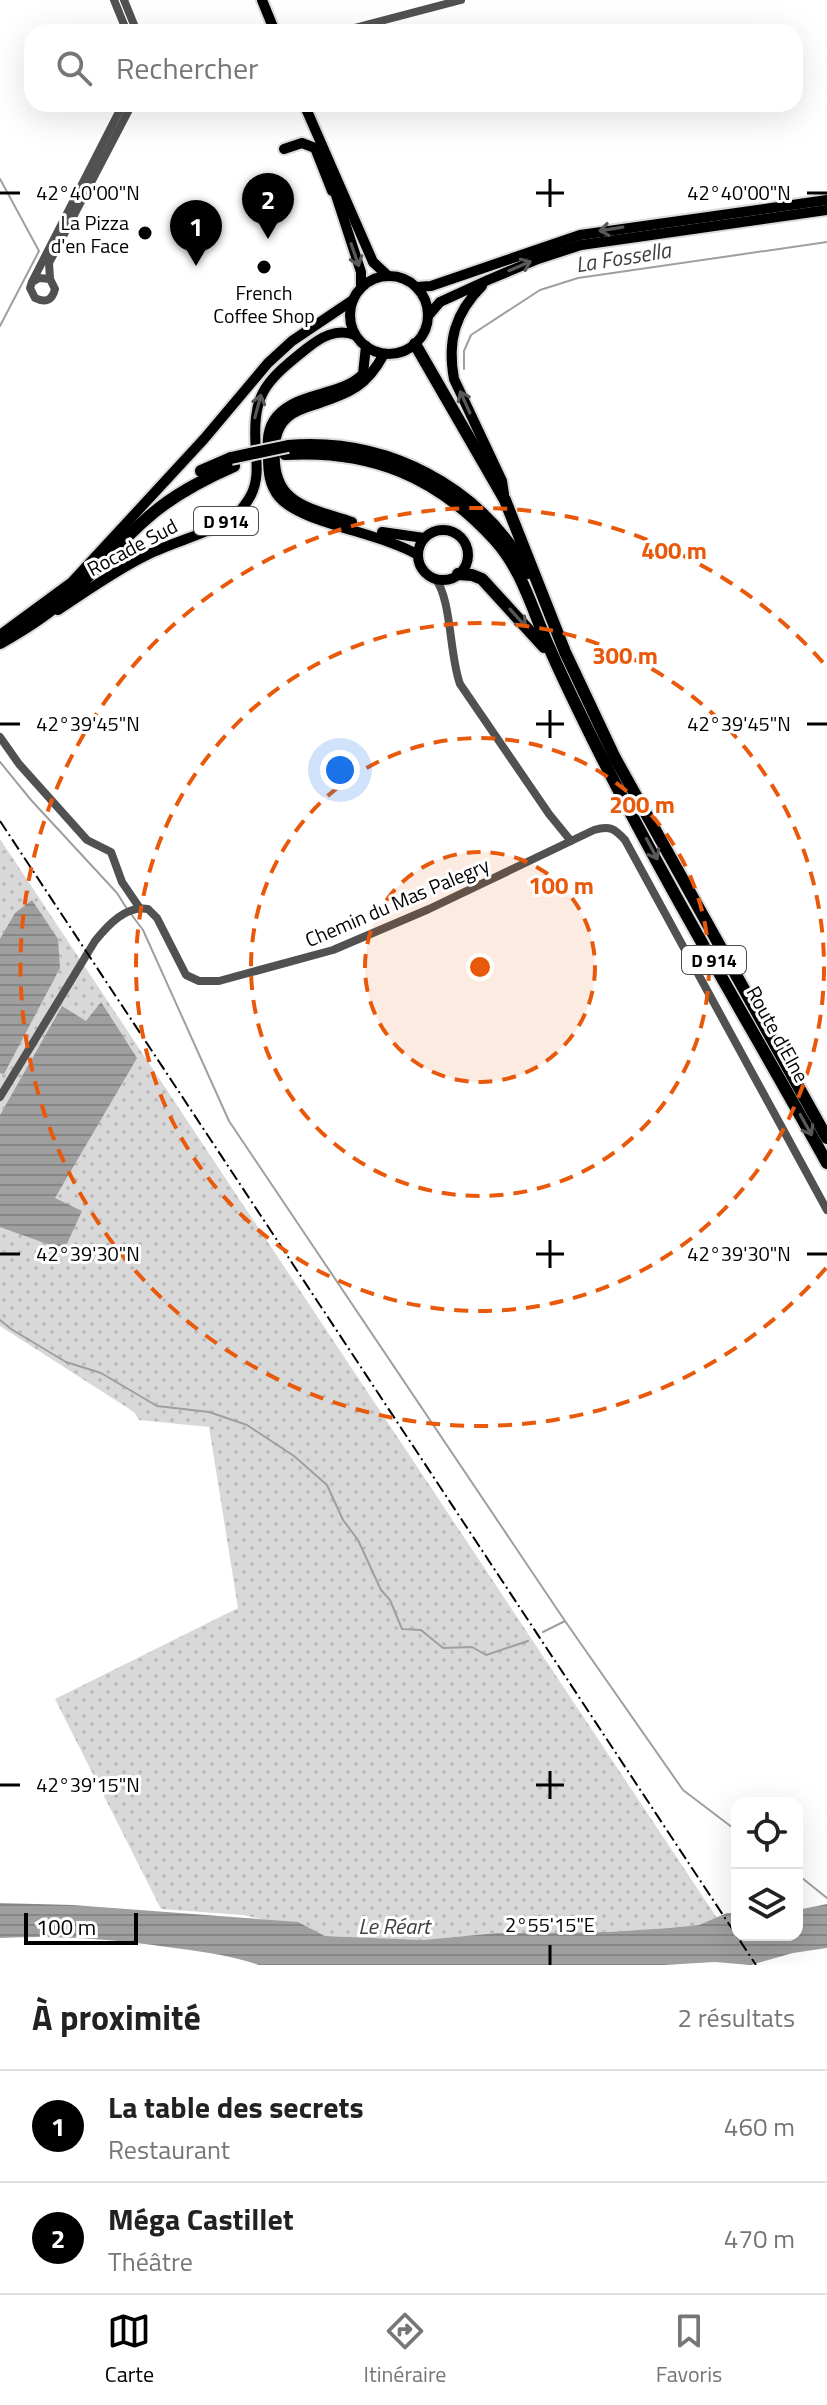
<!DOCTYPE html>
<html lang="fr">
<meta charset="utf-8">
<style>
body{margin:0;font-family:"Titillium Web",sans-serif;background:#f6f6f6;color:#222}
.controls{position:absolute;right:24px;bottom:24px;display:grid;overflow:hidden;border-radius:16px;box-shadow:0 8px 32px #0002}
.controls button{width:72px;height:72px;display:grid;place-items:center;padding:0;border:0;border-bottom:2px solid #e0e0e0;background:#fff;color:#222;font:40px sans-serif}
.scale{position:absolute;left:24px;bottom:20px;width:114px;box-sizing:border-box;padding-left:8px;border:4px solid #000;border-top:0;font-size:22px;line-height:28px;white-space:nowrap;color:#000;-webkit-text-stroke:6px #fff;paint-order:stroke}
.you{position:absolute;left:340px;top:770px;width:28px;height:28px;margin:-20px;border:6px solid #fff;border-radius:50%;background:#1a73e8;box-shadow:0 0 0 12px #1a73e833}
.badge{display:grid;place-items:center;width:52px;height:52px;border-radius:50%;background:#000;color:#fff;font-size:26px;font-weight:700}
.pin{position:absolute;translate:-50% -66px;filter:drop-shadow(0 2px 4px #0008)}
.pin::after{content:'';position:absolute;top:42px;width:28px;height:24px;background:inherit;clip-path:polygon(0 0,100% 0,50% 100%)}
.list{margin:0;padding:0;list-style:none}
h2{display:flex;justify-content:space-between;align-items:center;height:104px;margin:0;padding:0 32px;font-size:34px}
h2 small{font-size:26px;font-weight:400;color:#767676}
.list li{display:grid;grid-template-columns:52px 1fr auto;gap:24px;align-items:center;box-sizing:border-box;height:112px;padding:0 32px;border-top:2px solid #e0e0e0}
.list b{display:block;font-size:30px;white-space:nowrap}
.list p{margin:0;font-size:26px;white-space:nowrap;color:#767676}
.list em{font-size:26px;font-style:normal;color:#767676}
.icon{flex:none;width:44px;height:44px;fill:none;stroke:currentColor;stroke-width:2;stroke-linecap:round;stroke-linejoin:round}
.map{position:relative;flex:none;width:827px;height:1965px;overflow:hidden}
.search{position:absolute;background:#fff;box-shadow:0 8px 32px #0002;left:24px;right:24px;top:24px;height:88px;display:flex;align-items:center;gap:20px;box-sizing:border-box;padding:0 28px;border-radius:24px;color:#767676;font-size:30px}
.sheet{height:328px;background:#fff}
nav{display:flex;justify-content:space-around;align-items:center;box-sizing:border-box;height:112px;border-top:2px solid #e0e0e0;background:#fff;font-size:22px;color:#767676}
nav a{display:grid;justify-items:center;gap:4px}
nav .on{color:#000}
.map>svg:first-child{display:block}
</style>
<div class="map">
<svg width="827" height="1965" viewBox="0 0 827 1965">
<defs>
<pattern id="grass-dots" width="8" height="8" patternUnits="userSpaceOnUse" patternTransform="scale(2)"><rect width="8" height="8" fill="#d8d8d8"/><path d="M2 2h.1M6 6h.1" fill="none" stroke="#b8b8b8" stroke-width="1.8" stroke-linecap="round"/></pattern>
<pattern id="water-rules" width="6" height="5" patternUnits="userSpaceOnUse" patternTransform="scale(2)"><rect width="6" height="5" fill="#9f9f9f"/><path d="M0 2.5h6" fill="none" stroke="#878787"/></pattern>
</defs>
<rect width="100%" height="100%" fill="#fff"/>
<path fill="url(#grass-dots)" d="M0,839L717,1918L699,1925L668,1928L608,1932L497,1933L423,1940L325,1936L309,1928H300L243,1915L161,1909L55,1699L238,1608L209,1427L139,1420L134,1412L0,1326Z"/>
<g fill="url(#water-rules)">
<path d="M32,900L58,939L60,968L4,1074L0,1073V939L15,913Z"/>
<path d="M101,1002L137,1058L55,1198L82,1211L64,1250L0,1227V1115L62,1006L86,1021Z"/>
<path d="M0,1903L73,1905L298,1922L325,1936L423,1940L497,1933L608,1932L668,1928L699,1925L727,1913H737V1935H797V1910L827,1904V1948L793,1953L751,1965L715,1962L664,1965H259C229,1955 199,1951 167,1947C111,1939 57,1935 0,1938Z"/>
</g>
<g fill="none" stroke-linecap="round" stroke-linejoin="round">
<g stroke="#9f9f9f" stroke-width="2">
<path d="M0,179L39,251L0,326"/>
<path d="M464,369V351L471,335L540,290L578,278L827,242"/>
<path d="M0,762L31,800L117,893L127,909"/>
<path d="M131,914L143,930L229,1121L565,1621"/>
<path d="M0,1320L11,1329L66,1362L101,1373L157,1406L209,1412L247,1425L294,1456L327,1485L343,1520L358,1540L381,1590L390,1600L402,1629L421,1630L443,1648L472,1647L486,1655L528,1641"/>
<path d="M543,1632L565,1621L683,1790L737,1831"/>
<path d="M797,1874L827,1898"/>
</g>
<g stroke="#dbdbdb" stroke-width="14">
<g id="major">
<path d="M262,0L275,32"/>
<path d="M304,104L373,262L388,276"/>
<path d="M284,149L302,143L315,148L332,191"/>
<path d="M332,183L361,272V287"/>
<circle cx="389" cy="315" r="39"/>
<path d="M482,286C455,313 447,341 454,379L502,481L504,494"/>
<path d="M417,287L431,286L580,235L827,200"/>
<path d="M428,316L440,302L488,280L538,259L581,245L827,210"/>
<path d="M366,346L363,374C340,397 299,391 277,416C267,428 267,441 268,456C268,471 269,485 279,497C300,523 382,533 418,555"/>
<path d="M352,522C311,508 271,505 275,450C275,437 278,425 288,417C296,410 307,407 317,404C351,392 366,387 384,354"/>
<circle cx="443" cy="555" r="25"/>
<path d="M382,532L424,538"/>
<path d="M58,610C87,591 116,570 147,555C172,542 211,533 232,518C239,513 247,503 251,495C258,481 257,467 256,453C252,395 262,384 306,349C321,337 336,328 355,335"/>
<path d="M0,635L72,582L204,439L268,363L292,341L353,300"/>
</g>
</g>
<g stroke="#dbdbdb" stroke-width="16">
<g id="highway">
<path d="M415,344L505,500L565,652L615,758L827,1138"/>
<path d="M288,446C386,438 480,486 528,573"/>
<path d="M285,454C371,449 437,476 495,540C523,571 532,610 549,647C565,684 583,720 601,756C671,894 752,1028 827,1163"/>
<path d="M201,471L231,458"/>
<path d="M458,574L472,575L482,579L544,647"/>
<path d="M0,643C25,629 49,614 70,594C96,570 119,543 145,520C171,496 202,480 234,466"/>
</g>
</g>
<g stroke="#515151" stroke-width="8">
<path d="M114,0L127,32"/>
<path d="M124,0L137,32"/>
<path d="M339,32L461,0"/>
<path d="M50,279L49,263L132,104"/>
<path d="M32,282L39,278L50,279L55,289C52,301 45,303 35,298L30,288L32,282L123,104"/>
<path d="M435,578C452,600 449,654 460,684L549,814L571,841"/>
<path d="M0,737L19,764L87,840L111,852L122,882L139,907"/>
<path d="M0,1097L95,941C108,925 126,905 148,909L157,918L186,975L199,981H219L333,950L429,909L594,830C610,825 615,829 625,840L827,1210"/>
</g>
<use href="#major" stroke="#000" stroke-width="10"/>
<use href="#highway" stroke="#000" stroke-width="12"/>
<path stroke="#000" stroke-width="2" stroke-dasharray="12 4 2 4" stroke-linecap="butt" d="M0,821L756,1965"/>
<g stroke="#dbdbdb" stroke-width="16" stroke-linecap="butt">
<path id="highway-bridge" d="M231,458L288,446"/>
</g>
<use href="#highway-bridge" stroke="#000" stroke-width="12"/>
</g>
<defs><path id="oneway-shaft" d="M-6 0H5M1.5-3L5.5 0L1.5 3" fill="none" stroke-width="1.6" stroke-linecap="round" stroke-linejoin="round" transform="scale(2)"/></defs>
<g stroke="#595959">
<use href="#oneway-shaft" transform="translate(611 229) rotate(171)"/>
<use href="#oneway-shaft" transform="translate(355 255) rotate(71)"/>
<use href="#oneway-shaft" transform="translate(520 266) rotate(-23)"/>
<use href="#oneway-shaft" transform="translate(465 402) rotate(-114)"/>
<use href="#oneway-shaft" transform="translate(258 406) rotate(-75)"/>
<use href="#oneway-shaft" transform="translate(518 618) rotate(48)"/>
<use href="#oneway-shaft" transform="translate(652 849) rotate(62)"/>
<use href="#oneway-shaft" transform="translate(806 1125) rotate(61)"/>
</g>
<path fill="none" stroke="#000" stroke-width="3" d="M550,179V207M0,193H20M536,193H564M807,193H827M550,710V738M0,724H20M536,724H564M807,724H827M550,1240V1268M0,1254H20M536,1254H564M807,1254H827M550,1771V1799M0,1785H20M536,1785H564M550,1945V1965"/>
<circle cx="480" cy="967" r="115" fill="#e8590c" fill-opacity=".12"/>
<g fill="none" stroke="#e8590c" stroke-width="4" stroke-dasharray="14 10">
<circle cx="480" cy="967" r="115"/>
<circle cx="480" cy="967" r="229"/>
<circle cx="480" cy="967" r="344"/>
<path d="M826 1268A459 459 0 1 1 826 666"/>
</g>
<g fill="#000" stroke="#fff" stroke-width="3">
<circle cx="145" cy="233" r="8"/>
<circle cx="264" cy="267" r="8"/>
</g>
<g text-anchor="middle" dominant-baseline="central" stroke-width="6" stroke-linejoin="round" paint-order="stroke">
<g fill="#fff" stroke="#4c4c4c" stroke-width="2">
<rect x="194" y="507" width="64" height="28" rx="6"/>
<rect x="682" y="946" width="64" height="28" rx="6"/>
</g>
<g font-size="18" font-weight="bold" fill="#000">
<text x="226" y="521">D 914</text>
<text x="714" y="960">D 914</text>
</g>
<g font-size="20" fill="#000" stroke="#fff" text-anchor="end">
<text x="129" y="222">La Pizza<tspan x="129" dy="23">d'en Face</tspan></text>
<text x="264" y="292" text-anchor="middle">French<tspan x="264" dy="23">Coffee Shop</tspan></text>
</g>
<g font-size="20" fill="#000" stroke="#fff">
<text transform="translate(132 547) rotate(-28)">Rocade Sud</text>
<text transform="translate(397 902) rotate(-23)">Chemin du Mas Palegry</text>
<text transform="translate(778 1034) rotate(61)">Route d'Elne</text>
</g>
<g font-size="22" font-style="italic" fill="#404040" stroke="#fff">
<text transform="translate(623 257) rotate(-9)">La Fossella</text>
<text x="394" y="1926">Le Réart</text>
</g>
</g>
<g font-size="20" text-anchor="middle" fill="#000" stroke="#fff" stroke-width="6" stroke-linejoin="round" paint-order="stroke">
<text x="88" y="200">42°40'00"N</text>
<text x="739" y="200">42°40'00"N</text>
<text x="88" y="731">42°39'45"N</text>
<text x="739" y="731">42°39'45"N</text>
<text x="88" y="1261">42°39'30"N</text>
<text x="739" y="1261">42°39'30"N</text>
<text x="88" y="1792">42°39'15"N</text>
<text x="550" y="1932">2°55'15"E</text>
</g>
<circle cx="480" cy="967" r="12" fill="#e8590c" stroke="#fff" stroke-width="4"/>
<g font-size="24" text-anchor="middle" font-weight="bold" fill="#e8590c" stroke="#fff" stroke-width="6" stroke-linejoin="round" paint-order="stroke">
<text x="674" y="559">400 m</text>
<text x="625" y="664">300 m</text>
<text x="642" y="813">200 m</text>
<text x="561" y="894">100 m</text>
</g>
</svg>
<div class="controls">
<button><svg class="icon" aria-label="locate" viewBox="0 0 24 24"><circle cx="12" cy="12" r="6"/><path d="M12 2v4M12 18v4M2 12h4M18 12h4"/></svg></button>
<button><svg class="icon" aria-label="layers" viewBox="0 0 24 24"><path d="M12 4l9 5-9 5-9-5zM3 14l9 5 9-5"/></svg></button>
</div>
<div class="scale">100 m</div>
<div class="you"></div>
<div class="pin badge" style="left:196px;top:266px">1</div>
<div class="pin badge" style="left:268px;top:239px">2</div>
<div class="search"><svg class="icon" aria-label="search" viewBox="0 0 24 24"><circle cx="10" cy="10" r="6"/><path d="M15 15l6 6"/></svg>Rechercher</div>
</div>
<section class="sheet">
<h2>À proximité<small>2 résultats</small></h2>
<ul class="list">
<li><span class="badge">1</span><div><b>La table des secrets</b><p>Restaurant</p></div><em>460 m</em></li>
<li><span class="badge">2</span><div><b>Méga Castillet</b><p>Théâtre</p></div><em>470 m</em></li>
</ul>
</section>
<nav>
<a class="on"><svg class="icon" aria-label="map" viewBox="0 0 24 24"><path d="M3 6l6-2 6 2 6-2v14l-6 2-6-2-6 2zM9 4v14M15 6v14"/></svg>Carte</a>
<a><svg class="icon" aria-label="directions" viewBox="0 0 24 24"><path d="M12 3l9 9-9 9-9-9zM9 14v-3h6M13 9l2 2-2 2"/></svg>Itinéraire</a>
<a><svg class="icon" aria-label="saved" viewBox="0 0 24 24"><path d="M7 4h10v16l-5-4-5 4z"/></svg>Favoris</a>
</nav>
